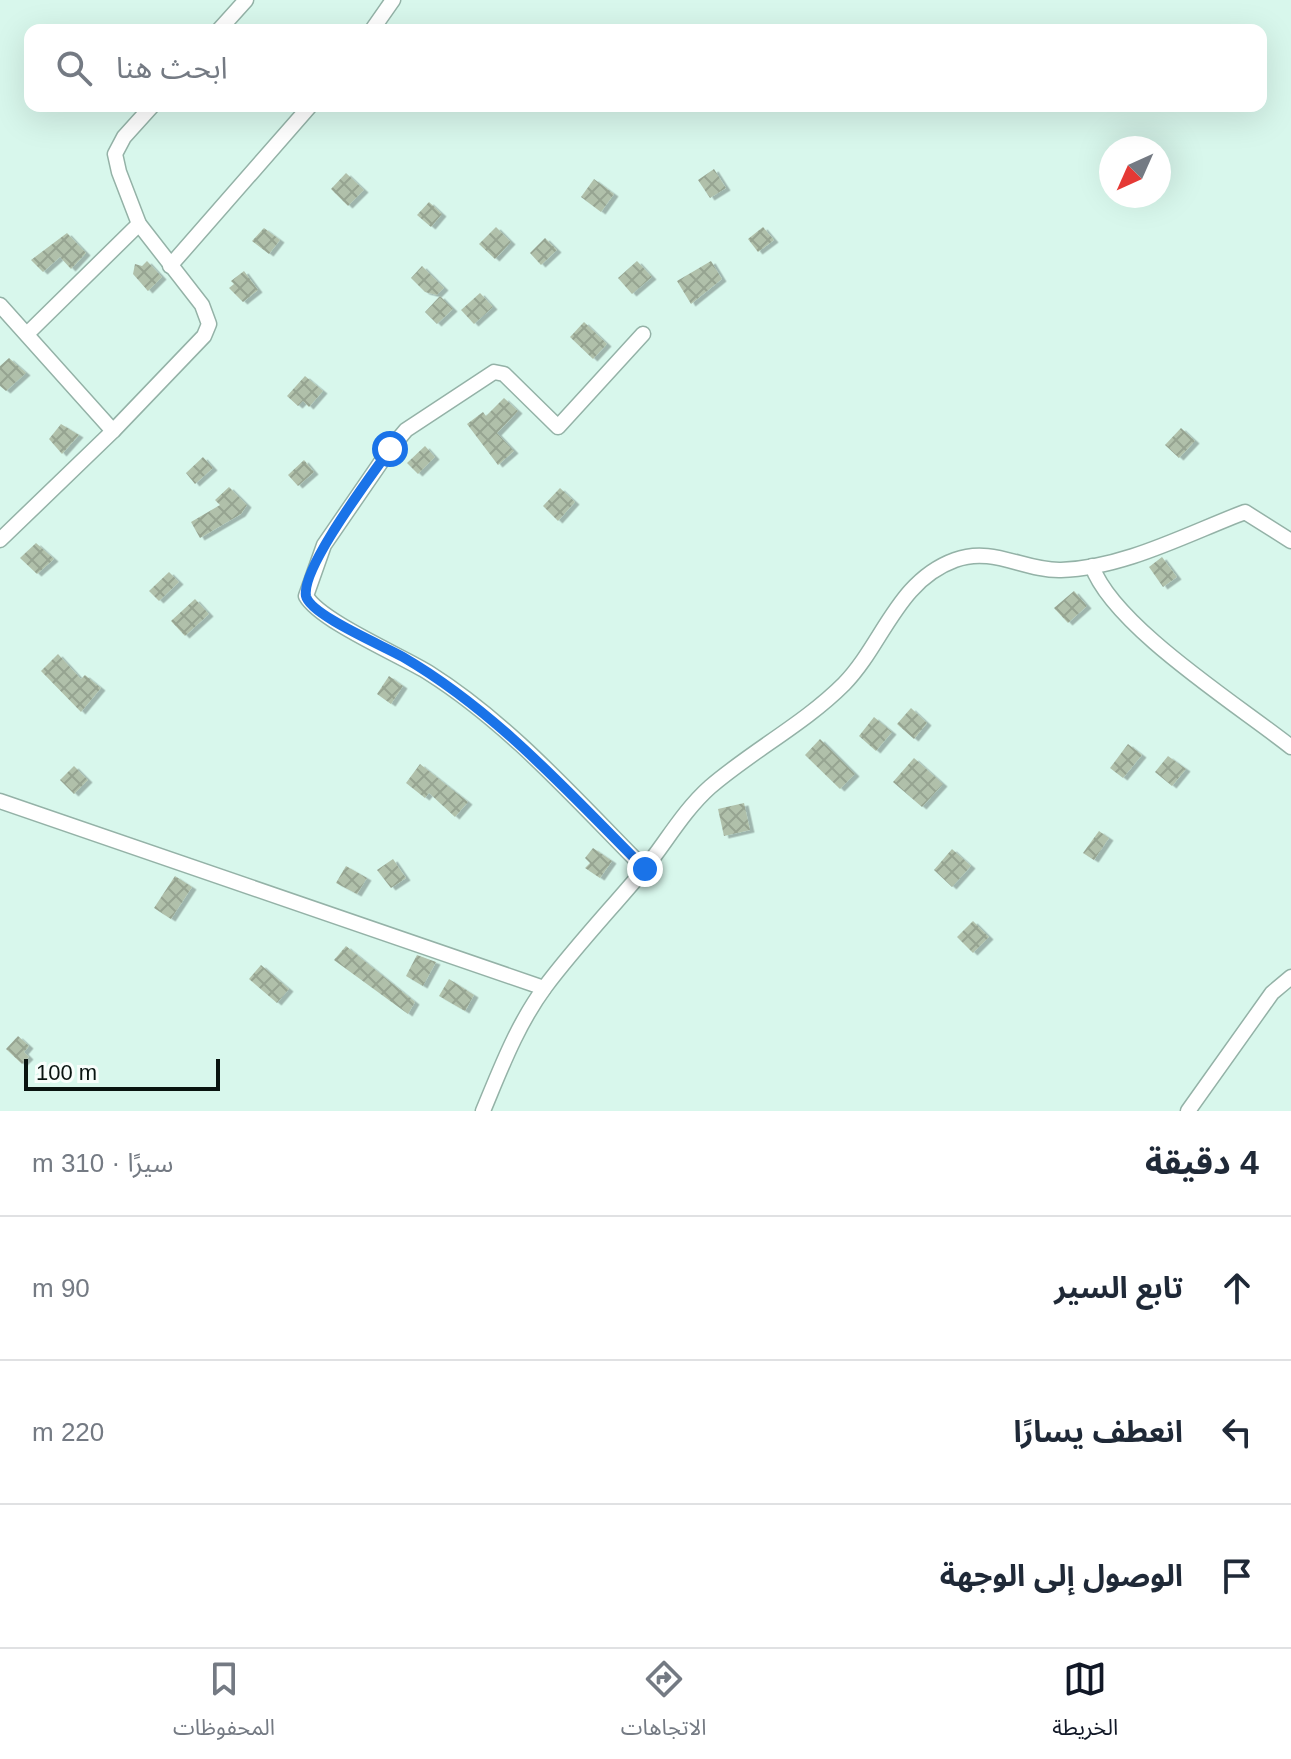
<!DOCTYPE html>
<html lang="ar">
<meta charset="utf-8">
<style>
body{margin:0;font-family:Arial,"Noto Sans Arabic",sans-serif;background:#f2f2f3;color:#1f2937;direction:rtl}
.compass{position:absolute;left:1099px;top:136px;width:72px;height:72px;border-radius:50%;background:#fff;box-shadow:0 8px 32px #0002;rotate:225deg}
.scale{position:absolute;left:24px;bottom:20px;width:196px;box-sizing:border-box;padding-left:8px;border:4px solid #091410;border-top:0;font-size:22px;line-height:28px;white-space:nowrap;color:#091410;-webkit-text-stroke:6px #f8fefb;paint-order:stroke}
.stop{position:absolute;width:24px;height:24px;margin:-18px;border:6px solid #1a73e8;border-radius:50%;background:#fff}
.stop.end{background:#1a73e8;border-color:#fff;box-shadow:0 2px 8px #0008}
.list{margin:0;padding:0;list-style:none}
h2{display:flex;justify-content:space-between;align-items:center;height:104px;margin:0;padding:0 32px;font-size:34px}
h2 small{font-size:26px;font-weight:400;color:#747a83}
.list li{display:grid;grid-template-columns:52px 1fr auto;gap:24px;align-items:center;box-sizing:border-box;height:144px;padding:0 32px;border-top:2px solid #e0e1e3}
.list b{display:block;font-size:30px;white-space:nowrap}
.list em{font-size:26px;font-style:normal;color:#747a83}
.icon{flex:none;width:44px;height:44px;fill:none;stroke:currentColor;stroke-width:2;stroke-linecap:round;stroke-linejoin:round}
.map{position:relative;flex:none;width:1291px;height:1111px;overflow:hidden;direction:ltr}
.search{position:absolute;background:#fff;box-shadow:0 8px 32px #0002;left:24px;right:24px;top:24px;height:88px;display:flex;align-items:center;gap:20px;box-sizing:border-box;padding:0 28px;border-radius:16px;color:#747a83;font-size:30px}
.sheet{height:536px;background:#fff}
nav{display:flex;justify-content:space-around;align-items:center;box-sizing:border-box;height:112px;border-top:2px solid #e0e1e3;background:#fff;font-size:22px;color:#747a83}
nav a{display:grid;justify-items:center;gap:4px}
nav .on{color:#111827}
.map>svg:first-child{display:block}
</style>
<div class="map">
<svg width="1291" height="1111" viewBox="0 0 1291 1111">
<defs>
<pattern id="building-cross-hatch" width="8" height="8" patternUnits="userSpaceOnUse" patternTransform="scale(2)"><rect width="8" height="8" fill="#b0c0aa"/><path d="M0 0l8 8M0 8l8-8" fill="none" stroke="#96a491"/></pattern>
<filter id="shadow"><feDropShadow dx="4.5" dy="2.5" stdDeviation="0" flood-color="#0004"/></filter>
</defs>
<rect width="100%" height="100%" fill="#d8f7ec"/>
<g fill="url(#building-cross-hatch)" filter="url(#shadow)">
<path d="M714,169L726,188L710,198L698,180Z"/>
<path d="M346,173L364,190L348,206L331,189Z"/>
<path d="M594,179L614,194L601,212L581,197Z"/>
<path d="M429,202L442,214L431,227L417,215Z"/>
<path d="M496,227L511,242L495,259L479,244Z"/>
<path d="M763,227L774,240L758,252L748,239Z"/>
<path d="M264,228L280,240L269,254L252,241Z"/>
<path d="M67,233L86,253L71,269L60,257L43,272L31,260Z"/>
<path d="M545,238L557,250L541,265L530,253Z"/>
<path d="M147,261L162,277L148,291L133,274L135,264L142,266Z"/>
<path d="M637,261L652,277L632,294L618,278Z"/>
<path d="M711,261L722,279L691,304L677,281Z"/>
<path d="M422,266L444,288L437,295L425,292L411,278Z"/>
<path d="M244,271L258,290L243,302L229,288L234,284L231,281Z"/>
<path d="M480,293L493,307L474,324L461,310Z"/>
<path d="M440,296L453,309L437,324L425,312Z"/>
<path d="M584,322L607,344L593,359L570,337Z"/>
<path d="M9,358L26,373L6,391L0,386V366Z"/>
<path d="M305,376L323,391L309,407L303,401L298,406L287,396Z"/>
<path d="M504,398L518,411L497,433L514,451L498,465L467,424L483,412L486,416Z"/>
<path d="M61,424L79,435L62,454L49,439Z"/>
<path d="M1181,428L1195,441L1179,458L1165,445Z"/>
<path d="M425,446L435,457L418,474L407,463Z"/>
<path d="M203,457L213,468L195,484L186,473Z"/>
<path d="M304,460L314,472L298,486L288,475Z"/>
<path d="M229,487L247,505L241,514L200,538L191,522L220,505L215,500Z"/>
<path d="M560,488L575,502L558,521L543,506Z"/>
<path d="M36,543L54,559L37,574L20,558Z"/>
<path d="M1162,557L1177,577L1163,587L1149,567Z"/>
<path d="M169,572L179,582L159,601L149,591Z"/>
<path d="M1074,591L1087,606L1068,623L1054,608Z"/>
<path d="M195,599L209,614L185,636L171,621Z"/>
<path d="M58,654L81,679L85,675L101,688L81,712L41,671Z"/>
<path d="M389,676L403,686L391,704L377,694Z"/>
<path d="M911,708L927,723L914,739L897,724Z"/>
<path d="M874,717L892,732L876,751L859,736Z"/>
<path d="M820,739L855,774L840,789L805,755Z"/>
<path d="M1128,744L1142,755L1123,778L1110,768Z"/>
<path d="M1168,756L1186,769L1172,786L1155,772Z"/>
<path d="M914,758L943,784L922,807L893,782Z"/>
<path d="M420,764L468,802L455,817L429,793L425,798L406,783Z"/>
<path d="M74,766L88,780L74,794L60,780Z"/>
<path d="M744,803L750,830L724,836L718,809Z"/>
<path d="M1099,831L1109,838L1094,860L1083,853Z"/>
<path d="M593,848L612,861L600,878L585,868L590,863L585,858Z"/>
<path d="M952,849L971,866L952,887L934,870Z"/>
<path d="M393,859L406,878L391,888L377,870Z"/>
<path d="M346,866L367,878L357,894L336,883Z"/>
<path d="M175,876L192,887L171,919L154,908Z"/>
<path d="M973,921L989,937L973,953L957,937Z"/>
<path d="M346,946L415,1002L408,1014L334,960Z"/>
<path d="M417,955L436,962L423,986L406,976Z"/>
<path d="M261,965L289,989L277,1003L249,979Z"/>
<path d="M449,979L474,995L465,1011L439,996Z"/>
<path d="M18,1036L29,1046L24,1052L29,1057L22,1064L6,1049Z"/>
</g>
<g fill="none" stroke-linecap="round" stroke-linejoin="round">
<g stroke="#94b2a7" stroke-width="17">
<g id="street">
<path d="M219,30L246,0"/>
<path d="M372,30L393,0"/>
<path d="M170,266L310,106"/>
<path d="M0,305L113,431"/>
<path d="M27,334L139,224"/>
<path d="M643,334L558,427L504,374L494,372L406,430L390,449L324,545L306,596C320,621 400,655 429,673C511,725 576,800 645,869"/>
<path d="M0,540L113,431L204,336L209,324L202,305L139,224L119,172L115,154L124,137L152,106"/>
<path d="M1092,566C1113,626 1238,705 1291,747"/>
<path d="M0,801L544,988"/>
<path d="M483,1111C501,1068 517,1025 545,987C575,947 610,910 642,872C665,844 683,811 710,787C753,750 804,724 844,684C883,644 897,581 955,560C993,546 1024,571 1061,570C1124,568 1187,534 1245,512L1291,541"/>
<path d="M1188,1111L1272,993L1291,977"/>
</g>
</g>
<use href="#street" stroke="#fff" stroke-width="14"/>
</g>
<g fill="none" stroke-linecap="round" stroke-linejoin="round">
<path stroke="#1a73e8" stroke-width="10" d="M390,449C372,475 301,568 306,596C310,615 384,646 403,657C497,712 568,792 645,869"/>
</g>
</svg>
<svg class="compass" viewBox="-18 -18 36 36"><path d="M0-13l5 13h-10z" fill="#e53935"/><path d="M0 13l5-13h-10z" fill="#747a83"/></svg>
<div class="scale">100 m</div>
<div class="stop" style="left:390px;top:449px"></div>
<div class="stop end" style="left:645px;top:869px"></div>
<div class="search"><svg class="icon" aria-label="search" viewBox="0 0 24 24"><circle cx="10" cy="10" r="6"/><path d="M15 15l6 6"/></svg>ابحث هنا</div>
</div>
<section class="sheet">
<h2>4 دقيقة<small>سيرًا · 310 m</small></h2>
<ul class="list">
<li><svg class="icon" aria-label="ahead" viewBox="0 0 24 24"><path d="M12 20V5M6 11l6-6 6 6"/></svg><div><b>تابع السير</b></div><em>90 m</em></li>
<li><svg class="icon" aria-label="left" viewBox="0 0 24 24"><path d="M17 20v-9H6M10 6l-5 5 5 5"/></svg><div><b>انعطف يسارًا</b></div><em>220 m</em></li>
<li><svg class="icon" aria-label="arrive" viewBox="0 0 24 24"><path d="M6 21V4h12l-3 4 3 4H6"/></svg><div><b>الوصول إلى الوجهة</b></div></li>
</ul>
</section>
<nav>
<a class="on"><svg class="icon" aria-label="map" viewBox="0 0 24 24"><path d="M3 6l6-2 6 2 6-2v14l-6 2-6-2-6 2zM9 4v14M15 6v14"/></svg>الخريطة</a>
<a><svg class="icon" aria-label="directions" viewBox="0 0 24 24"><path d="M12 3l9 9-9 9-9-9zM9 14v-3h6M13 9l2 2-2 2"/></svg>الاتجاهات</a>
<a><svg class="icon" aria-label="saved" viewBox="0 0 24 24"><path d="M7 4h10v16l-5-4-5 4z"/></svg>المحفوظات</a>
</nav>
